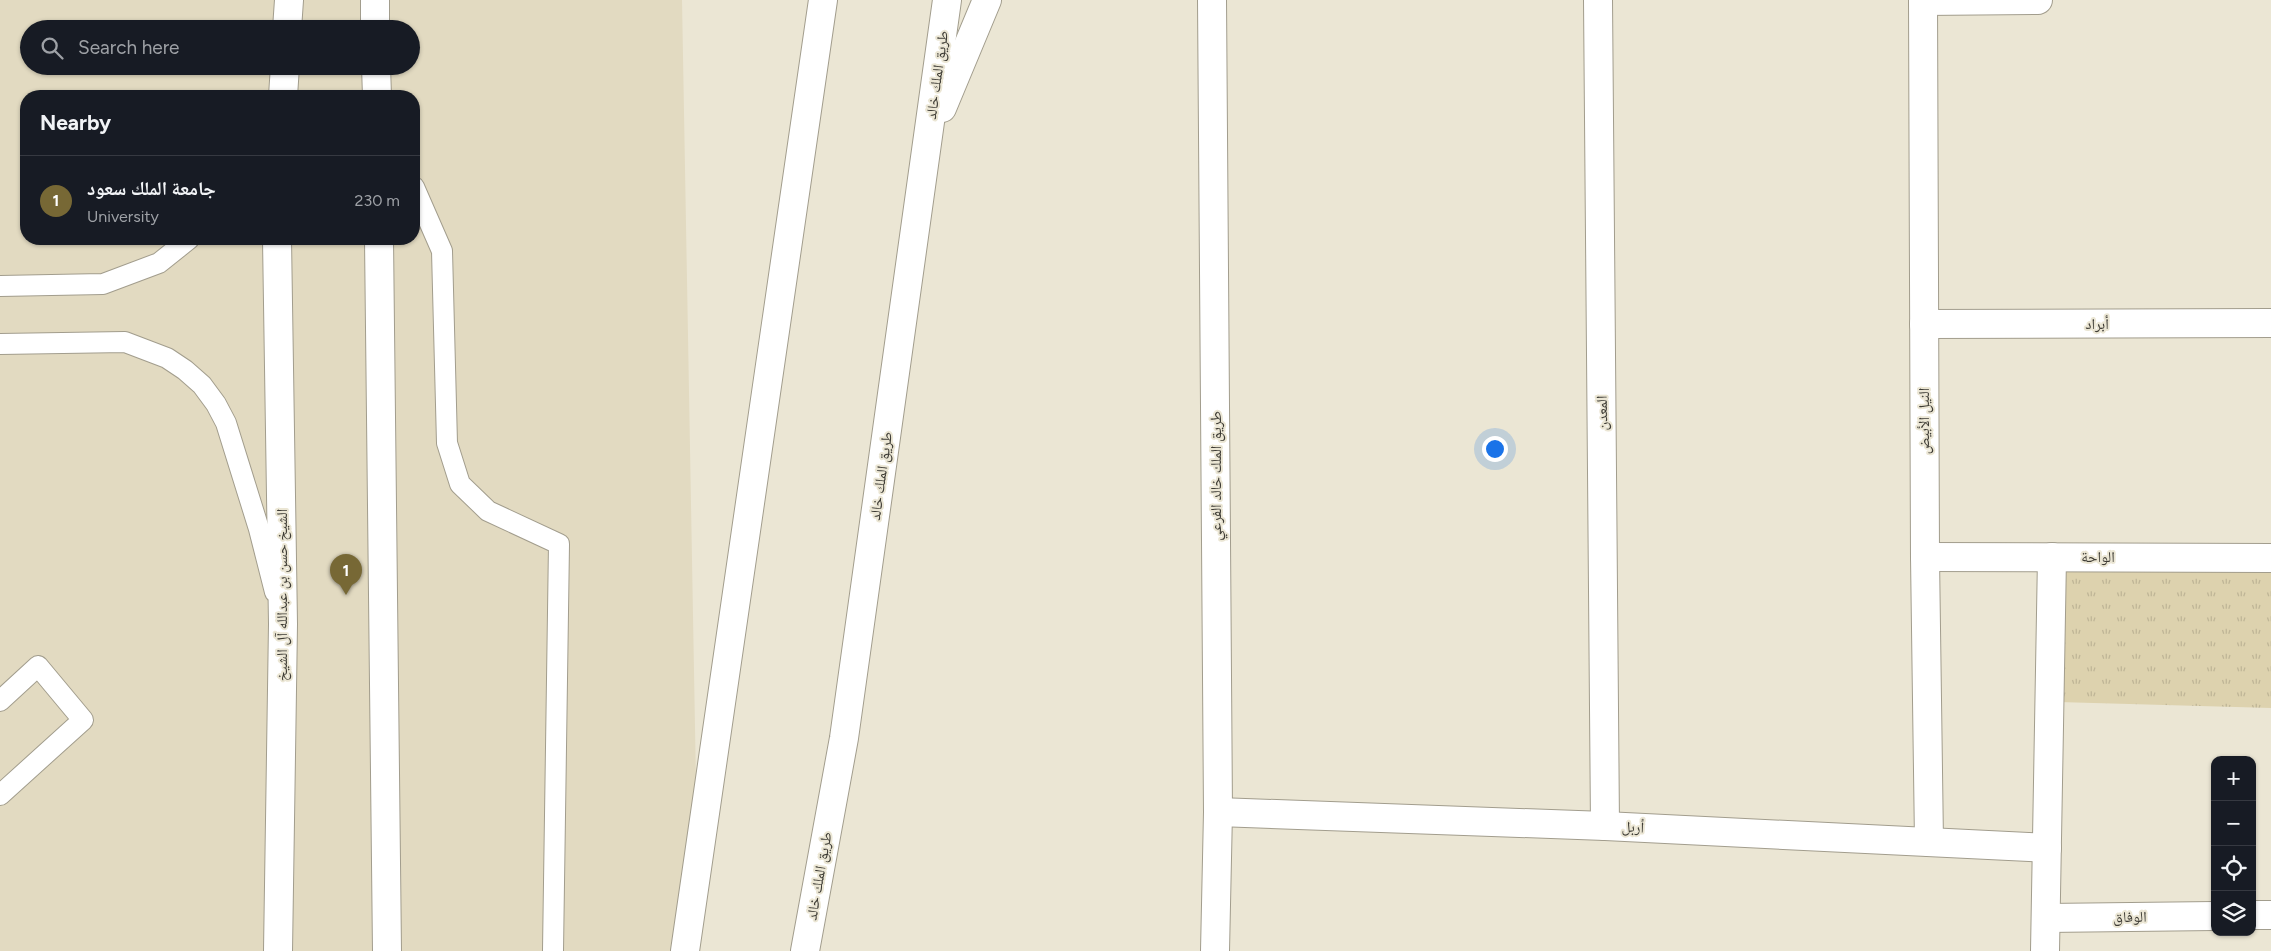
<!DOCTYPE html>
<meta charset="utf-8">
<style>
body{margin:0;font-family:Figtree,"Noto Naskh Arabic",sans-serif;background:#20242c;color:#f1f3f6}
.controls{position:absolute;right:15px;bottom:15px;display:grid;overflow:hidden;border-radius:10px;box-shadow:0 1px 4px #0004}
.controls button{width:45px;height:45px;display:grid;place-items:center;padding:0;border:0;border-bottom:1px solid #363941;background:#171b24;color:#f1f3f6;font:25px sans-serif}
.you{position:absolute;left:1494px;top:448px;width:18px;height:18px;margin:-12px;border:4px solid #fff;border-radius:50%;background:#1a73e8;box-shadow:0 0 0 8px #1a73e833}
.badge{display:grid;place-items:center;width:32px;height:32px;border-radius:50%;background:#776835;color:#fff;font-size:16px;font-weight:700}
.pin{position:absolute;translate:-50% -41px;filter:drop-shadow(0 1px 2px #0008)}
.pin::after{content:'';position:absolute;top:26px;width:18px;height:15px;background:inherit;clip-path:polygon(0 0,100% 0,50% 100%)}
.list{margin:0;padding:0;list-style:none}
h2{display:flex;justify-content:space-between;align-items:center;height:65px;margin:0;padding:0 20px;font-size:21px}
h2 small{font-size:16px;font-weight:400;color:#9ea1a6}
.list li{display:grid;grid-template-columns:32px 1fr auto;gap:15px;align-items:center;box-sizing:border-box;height:90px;padding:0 20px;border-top:1px solid #363941}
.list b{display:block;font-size:19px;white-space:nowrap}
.list p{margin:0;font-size:16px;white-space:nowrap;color:#9ea1a6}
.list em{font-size:16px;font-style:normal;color:#9ea1a6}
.icon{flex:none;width:28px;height:28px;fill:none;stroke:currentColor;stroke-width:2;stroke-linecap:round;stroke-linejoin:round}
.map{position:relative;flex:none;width:2271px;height:951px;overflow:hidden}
.search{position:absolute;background:#171b24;box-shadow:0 1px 4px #0004;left:20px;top:20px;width:400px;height:55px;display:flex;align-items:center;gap:12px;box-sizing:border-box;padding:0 18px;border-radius:28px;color:#9ea1a6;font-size:19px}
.panel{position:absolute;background:#171b24;box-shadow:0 1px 4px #0004;left:20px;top:90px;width:400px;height:155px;border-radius:20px}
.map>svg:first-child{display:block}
</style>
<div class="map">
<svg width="2271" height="951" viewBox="0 0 2271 951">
<defs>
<pattern id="park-tufts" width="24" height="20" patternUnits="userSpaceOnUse" patternTransform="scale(1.25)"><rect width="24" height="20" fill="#ddd2ae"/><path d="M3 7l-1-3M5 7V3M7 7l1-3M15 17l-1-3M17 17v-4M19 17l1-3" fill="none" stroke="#bfb596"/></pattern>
</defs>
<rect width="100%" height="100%" fill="#ebe6d4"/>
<path fill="#e2dac1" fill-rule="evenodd" d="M0,0H682L699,951H0ZM29,29H411V66H29ZM26,96H414V239H26Z"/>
<path fill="url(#park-tufts)" d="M2061,566L2271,572V708L2058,702Z"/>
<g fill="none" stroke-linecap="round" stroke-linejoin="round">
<g stroke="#a29d8d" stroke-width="22">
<g id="lane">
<path d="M414,187L442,251L447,443L460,484L488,511L559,544L553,951"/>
<path d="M0,286L103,284L159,263L189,239"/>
<path d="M0,344L125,342L167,358L185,370L202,385L216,404L226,423L259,529L275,592"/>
<path d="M0,701L38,666L83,720L0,795"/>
</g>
</g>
<g stroke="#a29d8d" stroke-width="30">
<g id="street">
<path d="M1598,0L1605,826"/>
<path d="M1923,0L1925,557L1929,842"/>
<path d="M1923,1L2038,0"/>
<path d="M1924,324L2271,323"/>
<path d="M1925,557L2271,558"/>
<path d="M1218,812L1605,826L2047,848"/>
<path d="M2252,915H2271"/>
<path d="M2046,918L2215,916"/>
<path d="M2045,951L2052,557"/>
</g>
</g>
<g stroke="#a29d8d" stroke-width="30">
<g id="secondary">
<path d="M375,0V29"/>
<path d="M1212,0L1218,812L1215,951"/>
<path d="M287,29L289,0"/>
<path d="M376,66L377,96"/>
<path d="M283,96L285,66"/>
<path d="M277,239L283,624L278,951"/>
<path d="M379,239L387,951"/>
</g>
</g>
<g stroke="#a29d8d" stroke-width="30">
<g id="highway">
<path d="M942,108L987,0"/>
<path d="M685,951L823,0"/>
<path d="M805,951L844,738L947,0"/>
</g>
</g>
<use href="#lane" stroke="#fff" stroke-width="20"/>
<use href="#street" stroke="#fff" stroke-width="28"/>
<use href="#secondary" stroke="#fff" stroke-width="28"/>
<use href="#highway" stroke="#fff" stroke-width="28"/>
</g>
<g text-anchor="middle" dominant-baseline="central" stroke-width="4" stroke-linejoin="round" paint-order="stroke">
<g font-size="15" fill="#3d3b34" stroke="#ebe6d4">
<text transform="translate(937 75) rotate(-82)">طريق الملك خالد</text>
<text x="2097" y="324">أبراد</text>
<text transform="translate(1602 413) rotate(-91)">المعدن</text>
<text transform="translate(1924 421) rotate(-90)">النيل الأبيض</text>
<text transform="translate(881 476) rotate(-82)">طريق الملك خالد</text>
<text transform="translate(1216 476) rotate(-90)">طريق الملك خالد الفرعي</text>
<text x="2098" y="557">الواحة</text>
<text transform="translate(282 595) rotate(-90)">الشيخ حسن بن عبدالله آل الشيخ</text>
<text transform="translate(1633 827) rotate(3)">أربل</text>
<text transform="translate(819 876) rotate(-80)">طريق الملك خالد</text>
<text transform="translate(2130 917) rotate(-1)">الوفاق</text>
</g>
</g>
</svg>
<div class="controls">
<button>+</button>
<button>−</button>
<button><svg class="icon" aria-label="locate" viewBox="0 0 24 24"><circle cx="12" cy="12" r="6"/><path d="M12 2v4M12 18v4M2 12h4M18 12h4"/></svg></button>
<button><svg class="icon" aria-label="layers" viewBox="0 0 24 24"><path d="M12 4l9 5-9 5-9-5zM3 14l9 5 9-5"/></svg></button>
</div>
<div class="you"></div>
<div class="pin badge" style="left:346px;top:595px">1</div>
<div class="search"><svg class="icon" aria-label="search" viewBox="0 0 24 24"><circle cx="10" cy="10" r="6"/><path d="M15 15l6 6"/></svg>Search here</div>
<section class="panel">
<h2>Nearby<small></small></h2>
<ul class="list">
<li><span class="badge">1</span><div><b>جامعة الملك سعود</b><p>University</p></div><em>230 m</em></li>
</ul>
</section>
</div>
